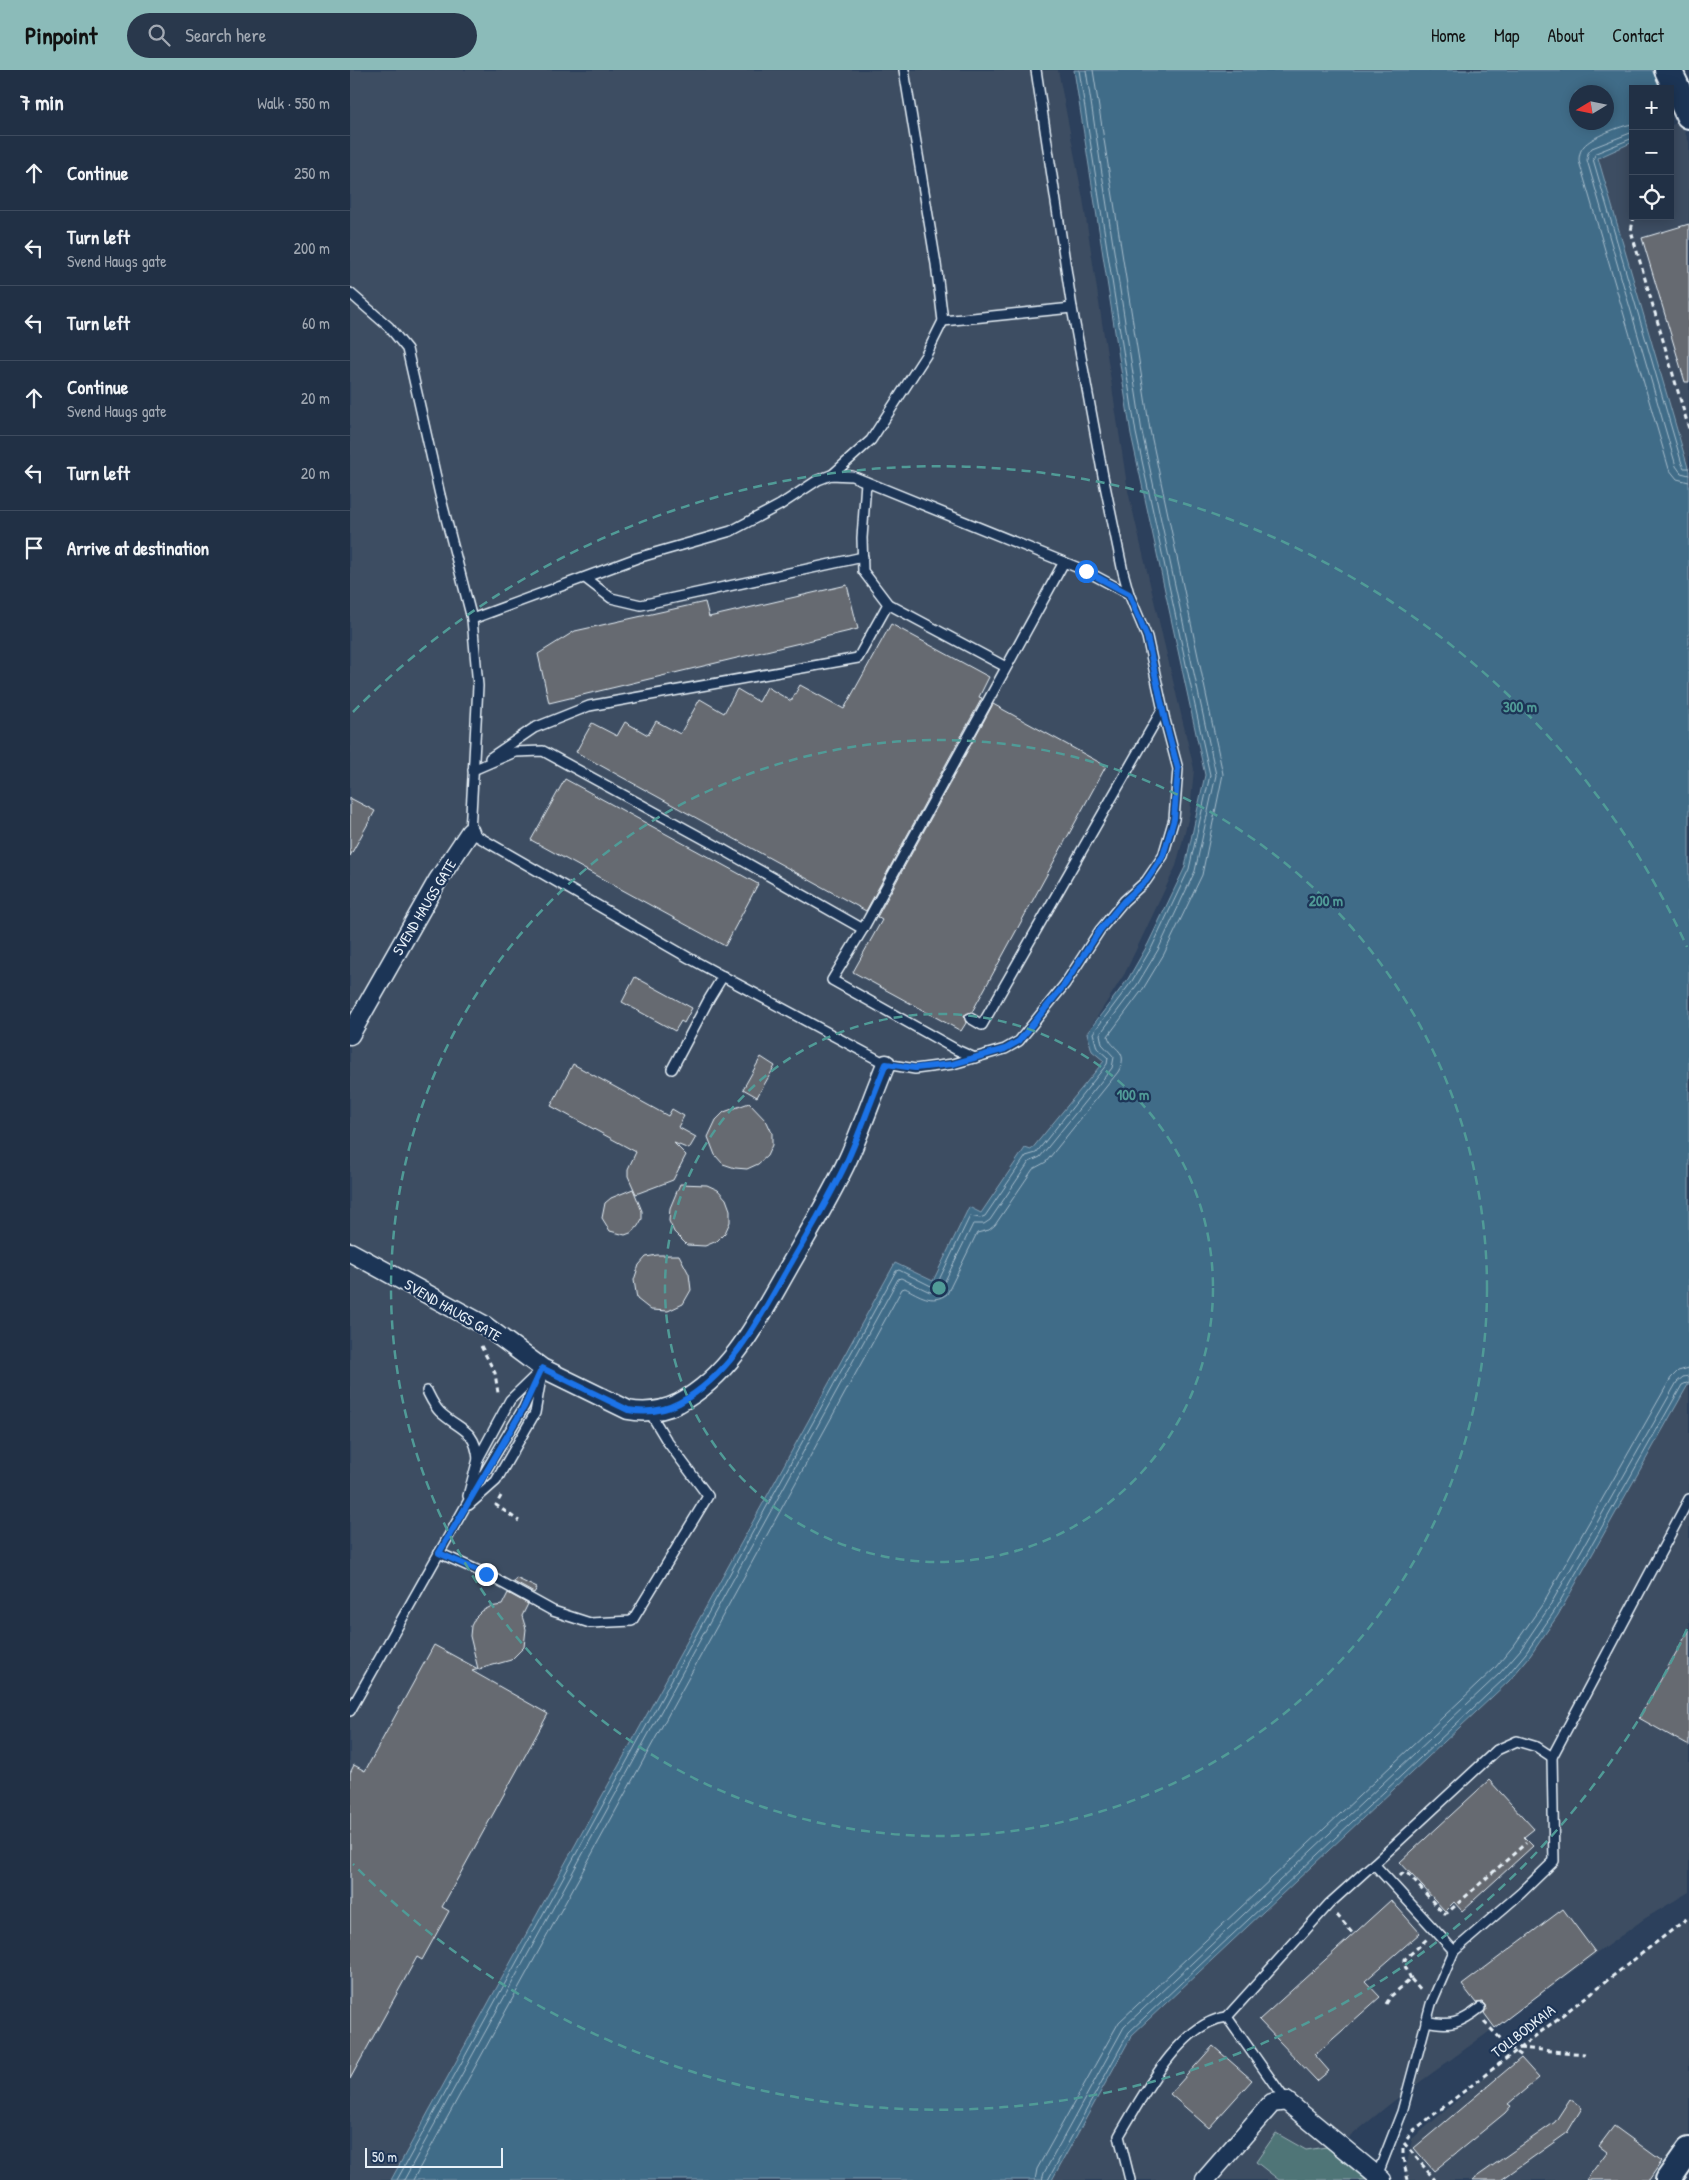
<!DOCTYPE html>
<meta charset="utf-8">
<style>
body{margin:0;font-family:"Patrick Hand",sans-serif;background:#29384c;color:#f1f3f6}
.controls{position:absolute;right:15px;top:15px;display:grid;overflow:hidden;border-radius:0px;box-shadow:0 2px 12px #0003}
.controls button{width:45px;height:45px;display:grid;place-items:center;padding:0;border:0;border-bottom:1px solid #3e4b5e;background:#213045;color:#f1f3f6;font:25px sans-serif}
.compass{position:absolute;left:1219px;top:15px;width:45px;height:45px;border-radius:50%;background:#213045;box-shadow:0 2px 12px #0003;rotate:260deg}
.scale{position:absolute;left:15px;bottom:12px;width:138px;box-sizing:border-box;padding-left:5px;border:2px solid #e8f1f8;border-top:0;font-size:14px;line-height:18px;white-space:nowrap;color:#e8f1f8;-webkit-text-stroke:4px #1d3557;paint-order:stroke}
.stop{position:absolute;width:15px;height:15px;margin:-11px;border:4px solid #1a73e8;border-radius:50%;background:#fff}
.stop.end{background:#1a73e8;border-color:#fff;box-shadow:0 1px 5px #0008}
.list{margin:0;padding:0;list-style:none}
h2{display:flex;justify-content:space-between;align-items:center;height:65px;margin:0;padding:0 20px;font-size:21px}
h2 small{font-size:16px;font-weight:400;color:#a2a9b3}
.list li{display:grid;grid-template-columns:32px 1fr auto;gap:15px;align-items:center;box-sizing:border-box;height:75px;padding:0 20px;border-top:1px solid #3e4b5e}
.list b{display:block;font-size:19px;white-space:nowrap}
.list p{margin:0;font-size:16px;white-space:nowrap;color:#a2a9b3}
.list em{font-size:16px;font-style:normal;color:#a2a9b3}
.icon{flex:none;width:28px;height:28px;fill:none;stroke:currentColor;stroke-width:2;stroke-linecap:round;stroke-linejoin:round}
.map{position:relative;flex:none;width:1339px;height:2110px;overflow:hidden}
header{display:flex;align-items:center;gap:30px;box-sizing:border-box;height:70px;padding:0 25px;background:#8bbbb9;color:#111}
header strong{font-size:24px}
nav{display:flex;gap:28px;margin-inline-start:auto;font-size:18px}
.search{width:350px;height:45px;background:#29384c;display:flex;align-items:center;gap:12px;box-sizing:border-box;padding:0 18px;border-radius:28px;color:#a2a9b3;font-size:19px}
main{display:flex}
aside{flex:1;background:#213045}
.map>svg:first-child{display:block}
</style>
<header>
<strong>Pinpoint</strong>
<div class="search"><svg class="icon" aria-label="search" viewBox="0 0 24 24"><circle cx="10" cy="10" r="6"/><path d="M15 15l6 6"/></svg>Search here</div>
<nav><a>Home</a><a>Map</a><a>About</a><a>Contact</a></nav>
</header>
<main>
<aside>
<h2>7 min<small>Walk · 550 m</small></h2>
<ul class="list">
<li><svg class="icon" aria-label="ahead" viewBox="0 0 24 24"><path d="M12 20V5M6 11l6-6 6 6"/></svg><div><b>Continue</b></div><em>250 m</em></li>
<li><svg class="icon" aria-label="left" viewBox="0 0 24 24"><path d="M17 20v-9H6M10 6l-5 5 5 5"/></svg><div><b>Turn left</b><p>Svend Haugs gate</p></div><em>200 m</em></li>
<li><svg class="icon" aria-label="left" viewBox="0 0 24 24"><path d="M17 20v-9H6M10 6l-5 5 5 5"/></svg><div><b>Turn left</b></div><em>60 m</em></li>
<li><svg class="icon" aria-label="ahead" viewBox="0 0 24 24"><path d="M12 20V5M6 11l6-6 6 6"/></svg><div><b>Continue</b><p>Svend Haugs gate</p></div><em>20 m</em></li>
<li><svg class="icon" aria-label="left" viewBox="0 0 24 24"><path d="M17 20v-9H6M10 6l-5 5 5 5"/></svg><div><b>Turn left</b></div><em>20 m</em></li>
<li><svg class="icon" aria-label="arrive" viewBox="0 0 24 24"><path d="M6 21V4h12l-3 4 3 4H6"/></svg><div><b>Arrive at destination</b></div></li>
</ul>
</aside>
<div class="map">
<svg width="1339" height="2110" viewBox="0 0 1339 2110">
<rect width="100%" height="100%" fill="#2c405c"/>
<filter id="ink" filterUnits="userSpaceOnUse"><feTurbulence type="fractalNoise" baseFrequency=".02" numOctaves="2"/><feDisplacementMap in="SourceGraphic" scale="10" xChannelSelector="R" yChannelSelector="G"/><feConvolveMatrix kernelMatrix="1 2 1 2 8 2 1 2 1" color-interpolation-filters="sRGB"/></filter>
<g filter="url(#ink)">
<g fill="#3d4d62">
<path d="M0,0H708L733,129L778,421L844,699L840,742L826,796L775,903L737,963L742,981L754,991L681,1080L675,1078L631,1143L619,1137L583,1211L545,1193L41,2110H0Z"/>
<path d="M1330,51L1339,72V401L1248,88L1283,72V146H1320V56Z"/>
<path d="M1339,1313V1822L1294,1849L1041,2033L990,2075L956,2080L906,2092L929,2110H702L782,1965L1159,1611L1208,1545Z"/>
<path d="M1339,1847V2080L1316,2110H1054L1062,2069L1172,1975Z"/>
</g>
<path fill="#4f7477" stroke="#9cb2b8" d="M926,2063L956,2080L990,2075L1032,2110H929L906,2092Z"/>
<path fill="#416c88" stroke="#84a1b5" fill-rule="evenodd" d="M724,0H1302L1311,19H1283V72L1248,88L1339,401V1313L1208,1545L1180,1586L1159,1611L782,1965L702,2110H41L545,1193L583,1211L619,1137L631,1143L675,1078L681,1080L754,991L742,981L737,963L778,909L798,874L835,797L855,705L781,364ZM1226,22H1256V52H1226Z"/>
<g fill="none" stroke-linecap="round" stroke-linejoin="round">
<g stroke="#a5bccb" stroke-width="1">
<path d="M1283,54C1272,55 1240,68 1234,76C1230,80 1229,86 1229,91L1319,399L1327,409L1339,412"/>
<path d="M1283,62L1242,78L1238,83L1237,90L1326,396L1331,403L1339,405"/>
<path d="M1283,68L1246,83L1243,89L1332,394L1334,398H1339"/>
<path d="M47,2110L546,1201L549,1200L581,1216L587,1214L620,1146L630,1148L635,1146L676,1086L686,1083L757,994L758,988L747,978L743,963L782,911L802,877L839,799L860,705L786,363L729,0"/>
<path d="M54,2110L548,1209L551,1208L580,1222L591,1219L623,1154H634L640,1150L679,1092L690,1087L762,998L764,987L752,974L750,964L787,915L808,880L845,801L866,705L792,362L736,0"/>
<path d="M63,2110L552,1219L555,1218C569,1225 582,1235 597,1224L627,1163L639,1160L645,1155L683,1099L696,1092L768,1002C781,980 761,980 758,966L793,919L814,884L852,805L873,704L800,360L743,0"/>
<path d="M685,2110L687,2099L769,1952L1145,1598L1165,1574L1192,1535L1321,1308L1328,1301L1339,1298"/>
<path d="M692,2110L694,2103L774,1957L1150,1603L1171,1579L1198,1539L1327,1312L1333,1307L1339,1306"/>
<path d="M698,2110L779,1962L1155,1608L1176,1583L1204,1542L1332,1315L1339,1312"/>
</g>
</g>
<g fill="#666a71" stroke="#e8f1f8">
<path d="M1339,154V312H1335L1292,168Z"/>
<path d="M497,515L508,559L199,633L188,584L225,561L355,532L359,547Z"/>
<path d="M541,554L639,607L629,627L632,628L516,841L226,682L242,653L267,666L275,652L298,665L306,651L330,664L350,629L374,643L387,619L409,632L417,617L441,631L450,615L494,639Z"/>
<path d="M643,634L756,696L622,942L614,945L616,953L611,961L503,902L532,850L527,847Z"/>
<path d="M215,709L408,814L375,876L181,770Z"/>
<path d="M0,728L25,741L0,786Z"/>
<path d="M285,907L342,938L334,953L331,951L325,961L272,932Z"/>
<path d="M411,987L425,996L407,1027L393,1019Z"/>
<path d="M223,994L318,1046L322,1039L334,1046L328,1057L346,1067L339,1079L324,1073L336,1085L323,1110L286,1124L278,1106V1099L286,1082L201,1036Z"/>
<path d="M399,1033L417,1052L422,1063V1075L417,1086L408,1094L397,1099L385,1098L373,1094L365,1085L358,1067L366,1050L374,1042Z"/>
<path d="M330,1114L357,1115L368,1120L376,1129L380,1140V1152L375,1163L367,1171L355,1176L337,1175L324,1162L319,1151L320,1138Z"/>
<path d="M283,1119L292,1141V1149L288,1156L283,1162L275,1165L260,1161L252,1148L255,1133L261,1128Z"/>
<path d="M307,1185H329L339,1204L341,1220L333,1234L318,1241L301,1240L287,1229L284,1210L289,1195L296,1187Z"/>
<path d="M166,1508L187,1518L184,1523L164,1512Z"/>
<path d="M158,1523L178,1534L172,1546L176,1559L174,1577L161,1590L122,1601L198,1644L92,1837L99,1841L72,1890L67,1887L0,2009V1703L4,1695L15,1701L84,1575L128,1599L120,1566L121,1556L125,1548L132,1541L140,1537L152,1535Z"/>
<path d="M1339,1560V1676L1289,1648Z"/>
<path d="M1139,1710L1184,1759L1174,1767L1183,1776L1112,1841L1104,1832L1095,1841L1050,1792Z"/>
<path d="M1041,1830L1070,1863L1015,1911L1030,1927L965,1985L979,2001L967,2011L909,1950Z"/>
<path d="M1213,1839L1245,1882L1145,1958L1134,1943L1136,1940L1135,1935L1132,1932L1126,1933L1112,1915Z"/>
<path d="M863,1976L902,2010L859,2058L820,2024Z"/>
<path d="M1171,1988L1189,2008L1158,2034L1161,2036L1155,2043L1084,2101L1064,2078Z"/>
<path d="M1220,2029L1232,2038L1217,2063L1151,2110H1122L1205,2052Z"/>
<path d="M1264,2056L1312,2091L1299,2110H1236L1257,2082L1249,2076Z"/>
</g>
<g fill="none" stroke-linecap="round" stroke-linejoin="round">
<g stroke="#e8f1f8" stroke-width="12">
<g id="service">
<path d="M0,223L39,257L57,279L90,425L122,549L128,616L120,762L339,888L536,994L565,999L603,994L655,979L669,971L715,914L750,860L774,831L796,811L813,786L824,749L828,699L815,650L797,567L779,524L773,502L753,406L722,238L686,0"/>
<path d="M593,251L722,238"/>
<path d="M482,405L521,370L576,285L593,251L586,194L554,0"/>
<path d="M516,412L512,468L513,501L538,534L656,597"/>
<path d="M235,508L261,528L291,535L513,487"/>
<path d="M122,549L287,488L381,461L430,435L468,410L481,405L502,406L736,501L779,524"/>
<path d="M140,688L184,658L239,636L508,588L538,534"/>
<path d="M123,700L165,682L193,681L365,775L513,859L482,910L607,980L625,988"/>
<path d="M513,859L714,492"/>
<path d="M620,948L632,955L812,640"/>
<path d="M322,999L359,929L373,906"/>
<path d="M77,1321C81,1329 84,1336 90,1342C109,1360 125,1358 128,1389"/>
<path d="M118,1426L128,1389L160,1330L188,1303"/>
<path d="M119,1435L146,1411L185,1343L191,1308"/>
<path d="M89,1483L136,1504L203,1541L240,1553L282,1551L358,1426L317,1371L299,1341"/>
<path d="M0,1641L132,1407L174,1337L192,1298"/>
<path d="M1024,1794L1147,1680L1167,1671L1187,1677L1202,1687"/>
<path d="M1076,1951C1100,1957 1111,1953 1130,1938"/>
<path d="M936,2031L877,1947L979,1834L1019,1798L1024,1794L1104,1881"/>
<path d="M1027,2106L1052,2042L1081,1934L1104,1881L1171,1823L1204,1791L1202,1687L1339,1429"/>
<path d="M780,2110L769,2066C791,2029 830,1952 877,1947"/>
</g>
</g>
<g stroke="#e8f1f8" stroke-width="21">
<g id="minor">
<path d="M0,965L88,810L120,762"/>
<path d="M0,1182L134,1255L192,1298L278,1340C295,1343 313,1341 329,1333C381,1305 408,1251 436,1202C457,1165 480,1128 498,1089C512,1058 523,1025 536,994"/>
<path d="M855,2110L922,2033L936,2031L1032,2110"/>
</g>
</g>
<g stroke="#e8f1f8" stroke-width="28">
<path id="secondary" d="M1318,2110L1339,2080"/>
</g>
<g stroke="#e8f1f8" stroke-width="30">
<path id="primary" d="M1318,0L1339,45"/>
</g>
<g stroke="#e8f1f8" stroke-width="3" stroke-dasharray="5 4" stroke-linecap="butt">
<path d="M1284,146L1281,161L1339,359"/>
<path d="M131,1276L145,1303L148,1323"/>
<path d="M151,1426L146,1435L169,1451"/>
<path d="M1050,1806L1054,1802L1058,1804L1093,1843H1097L1176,1773"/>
<path d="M987,1845L1003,1864"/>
<path d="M1061,1909L1072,1922"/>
<path d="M1036,1934L1041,1926L1061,1909L1055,1896V1889L1077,1869"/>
<path d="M1134,1952L1157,1975L1172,1986"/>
<path d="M1169,1978L1235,1984"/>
<path d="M1057,2069L1064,2060L1339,1847"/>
<path d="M1054,2073L1085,2110"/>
<path d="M1053,2079V2088L1058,2110"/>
</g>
<use href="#service" stroke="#1d3557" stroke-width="9"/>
<use href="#minor" stroke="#1d3557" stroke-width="18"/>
<use href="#secondary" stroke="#1d3557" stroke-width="24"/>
<use href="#primary" stroke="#1d3557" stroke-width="26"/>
</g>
</g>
<g fill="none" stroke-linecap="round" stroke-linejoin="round" filter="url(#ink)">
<path stroke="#1a73e8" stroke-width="6" d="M136,1504L89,1483L174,1337L192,1298L278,1340C295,1343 314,1341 329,1333C381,1305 408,1251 436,1202C457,1165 480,1128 498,1089C512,1058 523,1025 536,994L565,998L603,994L655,979L669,971L715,914L750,860L774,831L796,811L813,786L824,749L828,699L815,650L797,567L779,524L736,501"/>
</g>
<g fill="none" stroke="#509b97" stroke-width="2.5" stroke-dasharray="9 6">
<circle cx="589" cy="1218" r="274"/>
<circle cx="589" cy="1218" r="548"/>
<path d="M1337 1559A822 822 0 0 1 3 1794M3 642A822 822 0 0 1 1337 877"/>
</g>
<g text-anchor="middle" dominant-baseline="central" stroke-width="4.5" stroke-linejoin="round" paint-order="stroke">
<g font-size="15" fill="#e8f1f8" stroke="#1d3557">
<text transform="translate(74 837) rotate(-59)">SVEND HAUGS GATE</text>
<text transform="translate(103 1240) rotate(30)">SVEND HAUGS GATE</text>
<text transform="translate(1173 1961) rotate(-38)">TOLLBODKAIA</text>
</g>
</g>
<circle cx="589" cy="1218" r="8" fill="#509b97" stroke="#1d3557" stroke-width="2.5"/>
<g font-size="15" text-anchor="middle" font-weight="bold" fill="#509b97" stroke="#1d3557" stroke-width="4.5" stroke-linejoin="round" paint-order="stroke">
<text x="1170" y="642">300 m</text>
<text x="976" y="836">200 m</text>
<text x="783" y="1030">100 m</text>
</g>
</svg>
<div class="controls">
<button>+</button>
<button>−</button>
<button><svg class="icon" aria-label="locate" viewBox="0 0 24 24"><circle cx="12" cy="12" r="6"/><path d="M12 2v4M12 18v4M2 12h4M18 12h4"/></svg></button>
</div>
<svg class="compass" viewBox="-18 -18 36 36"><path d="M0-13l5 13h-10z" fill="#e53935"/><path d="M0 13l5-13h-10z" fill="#a2a9b3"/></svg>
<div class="scale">50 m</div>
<div class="stop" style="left:736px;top:501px"></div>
<div class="stop end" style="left:136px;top:1504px"></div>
</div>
</main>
